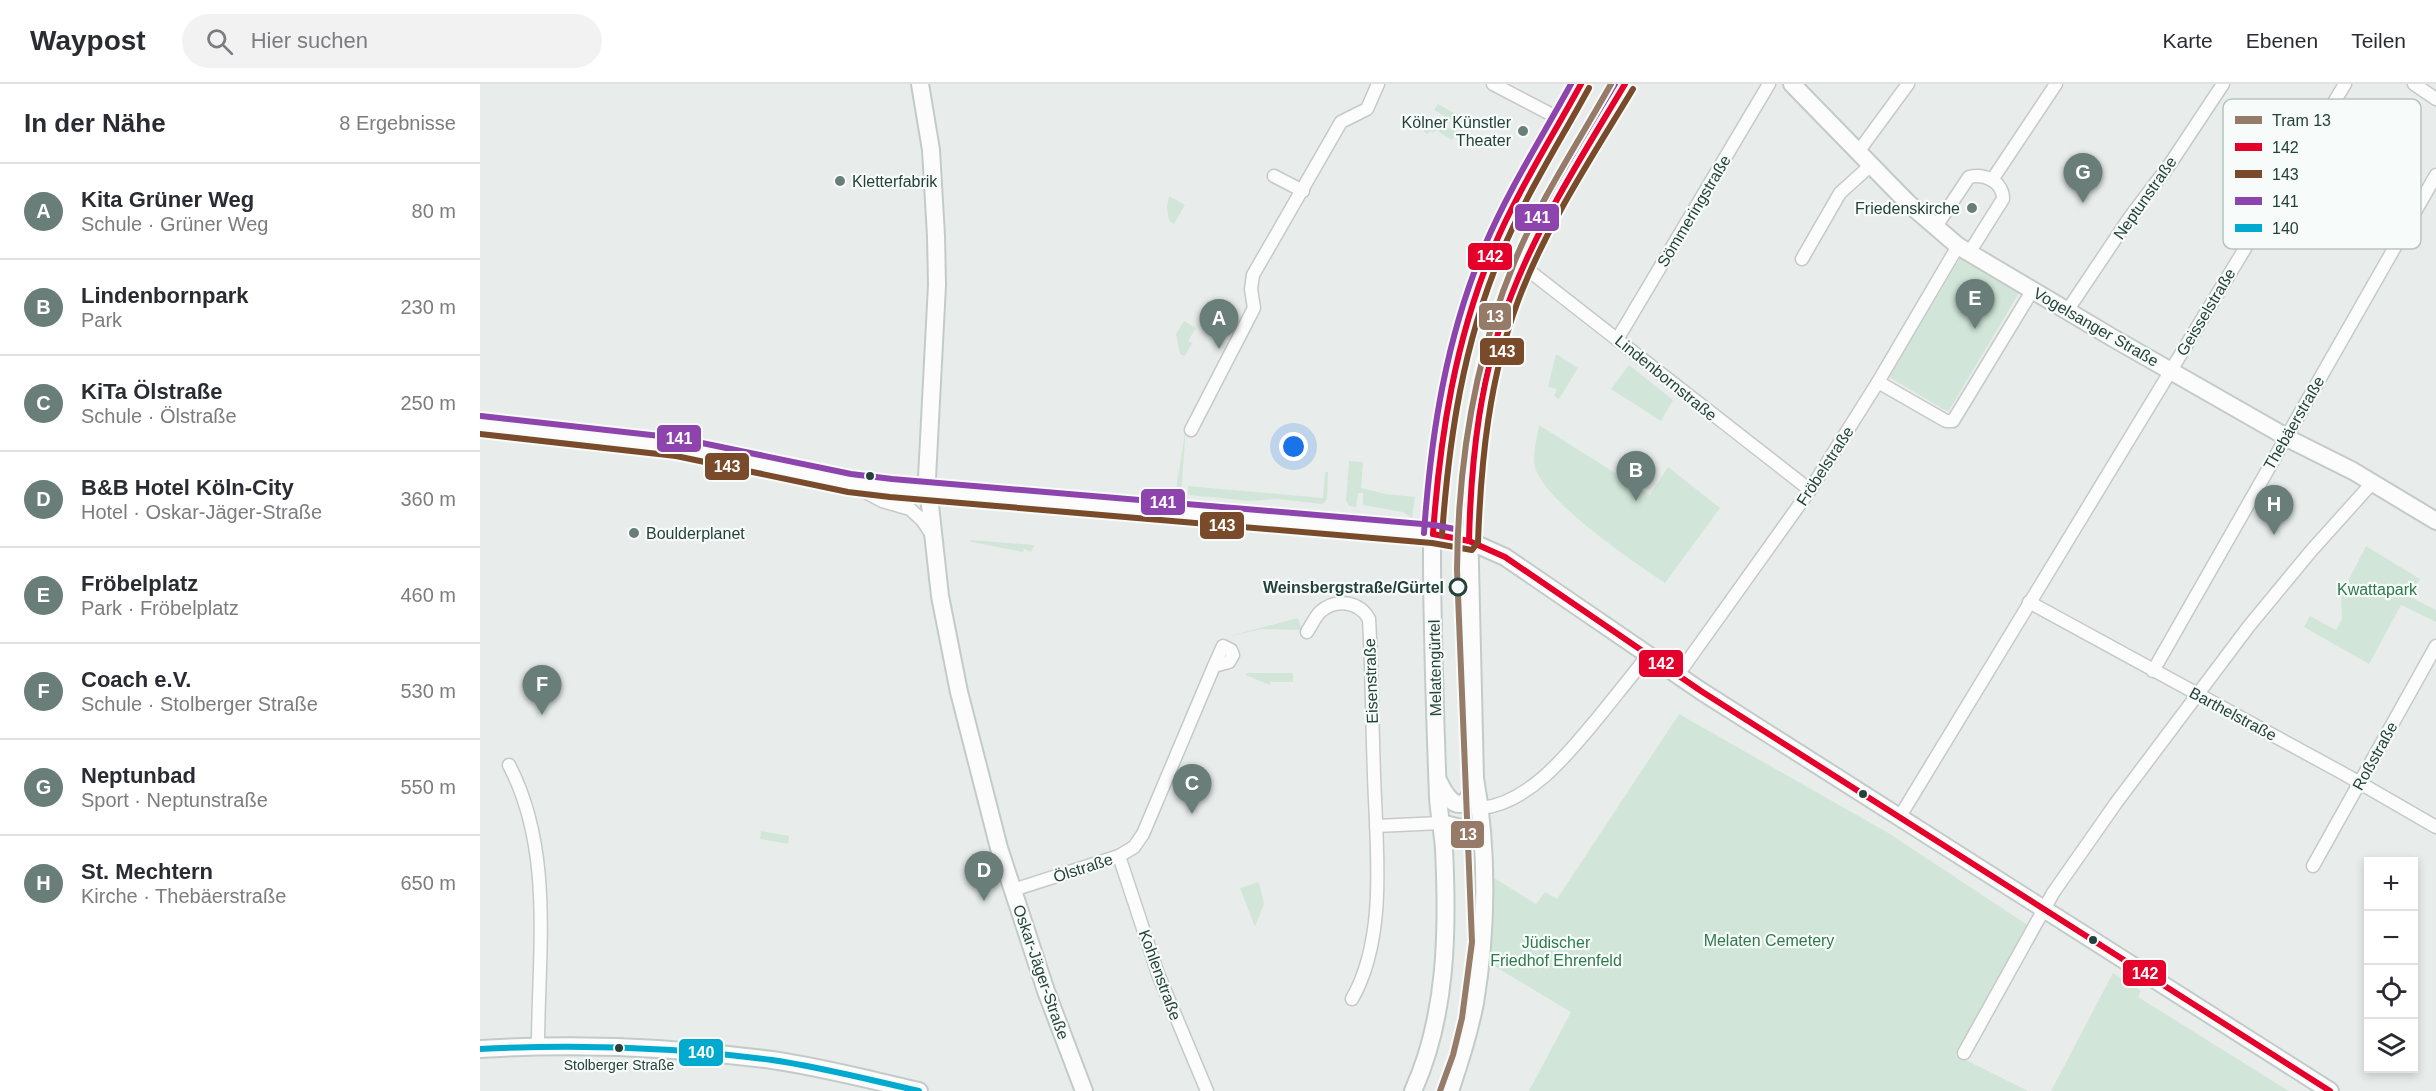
<!DOCTYPE html>
<html lang="de">
<meta charset="utf-8">
<style>
body{margin:0;font-family:Arial,sans-serif;background:#f2f2f3;color:#2b2b33}
.controls{position:absolute;right:18px;bottom:18px;display:grid;overflow:hidden;border-radius:0px;box-shadow:0 3px 9px #0003}
.controls button{width:54px;height:54px;display:grid;place-items:center;padding:0;border:0;border-bottom:2px solid #e1e1e2;background:#fff;color:#2b2b33;font:30px sans-serif}
.you{position:absolute;left:814px;top:363px;width:21px;height:21px;margin:-15px;border:4px solid #fff;border-radius:50%;background:#1a73e8;box-shadow:0 0 0 9px #1a73e833}
.badge{display:grid;place-items:center;width:39px;height:39px;border-radius:50%;background:#697e78;color:#fff;font-size:20px;font-weight:700}
.pin{position:absolute;translate:-50% -50px;filter:drop-shadow(0 2px 3px #0008)}
.pin::after{content:'';position:absolute;top:32px;width:21px;height:18px;background:inherit;clip-path:polygon(0 0,100% 0,50% 100%)}
.list{margin:0;padding:0;list-style:none}
h2{display:flex;justify-content:space-between;align-items:center;height:78px;margin:0;padding:0 24px;font-size:26px}
h2 small{font-size:20px;font-weight:400;color:#7c7c81}
.list li{display:grid;grid-template-columns:39px 1fr auto;gap:18px;align-items:center;box-sizing:border-box;height:96px;padding:0 24px;border-top:2px solid #e1e1e2}
.list b{display:block;font-size:22px;white-space:nowrap}
.list p{margin:0;font-size:20px;white-space:nowrap;color:#7c7c81}
.list em{font-size:20px;font-style:normal;color:#7c7c81}
.icon{flex:none;width:33px;height:33px;fill:none;stroke:currentColor;stroke-width:2;stroke-linecap:round;stroke-linejoin:round}
.map{position:relative;flex:none;width:1956px;height:1007px;overflow:hidden}
header{display:flex;align-items:center;gap:36px;box-sizing:border-box;height:84px;padding:0 30px;background:#fff;border-bottom:2px solid #e1e1e2}
header strong{font-size:28px}
nav{display:flex;gap:33px;margin-inline-start:auto;font-size:21px}
.search{width:420px;height:54px;background:#f2f2f3;display:flex;align-items:center;gap:15px;box-sizing:border-box;padding:0 21px;border-radius:33px;color:#7c7c81;font-size:22px}
main{display:flex}
aside{flex:1;background:#fff}
.map>svg:first-child{display:block}
</style>
<header>
<strong>Waypost</strong>
<div class="search"><svg class="icon" aria-label="search" viewBox="0 0 24 24"><circle cx="10" cy="10" r="6"/><path d="M15 15l6 6"/></svg>Hier suchen</div>
<nav><a>Karte</a><a>Ebenen</a><a>Teilen</a></nav>
</header>
<main>
<aside>
<h2>In der Nähe<small>8 Ergebnisse</small></h2>
<ul class="list">
<li><span class="badge">A</span><div><b>Kita Grüner Weg</b><p>Schule · Grüner Weg</p></div><em>80 m</em></li>
<li><span class="badge">B</span><div><b>Lindenbornpark</b><p>Park</p></div><em>230 m</em></li>
<li><span class="badge">C</span><div><b>KiTa Ölstraße</b><p>Schule · Ölstraße</p></div><em>250 m</em></li>
<li><span class="badge">D</span><div><b>B&amp;B Hotel Köln-City</b><p>Hotel · Oskar-Jäger-Straße</p></div><em>360 m</em></li>
<li><span class="badge">E</span><div><b>Fröbelplatz</b><p>Park · Fröbelplatz</p></div><em>460 m</em></li>
<li><span class="badge">F</span><div><b>Coach e.V.</b><p>Schule · Stolberger Straße</p></div><em>530 m</em></li>
<li><span class="badge">G</span><div><b>Neptunbad</b><p>Sport · Neptunstraße</p></div><em>550 m</em></li>
<li><span class="badge">H</span><div><b>St. Mechtern</b><p>Kirche · Thebäerstraße</p></div><em>650 m</em></li>
</ul>
</aside>
<div class="map">
<svg width="1956" height="1007" viewBox="0 0 1956 1007">
<rect width="100%" height="100%" fill="#e8edeb"/>
<g fill="#d1e6d8">
<path d="M958,20L993,40L990,46L954,26Z"/>
<path d="M950,34L977,48L972,56L956,46L953,49L950,47L948,50L943,47Z"/>
<path d="M689,112L705,121L694,140L689,137L687,123Z"/>
<path d="M1480,174L1539,209L1468,328L1409,293Z"/>
<path d="M704,237L716,244L708,257L712,259L705,272L700,270L696,250Z"/>
<path d="M1076,270L1098,284L1079,315L1074,312L1077,305L1068,303Z"/>
<path d="M1149,281L1193,316L1181,337L1131,305Z"/>
<path d="M1059,341L1170,411L1188,383L1240,424L1185,499C1154,478 1064,418 1055,383C1052,371 1057,354 1059,341Z"/>
<path d="M706,343L701,412L695,411Z"/>
<path d="M869,377L883,378L881,404L906,410L935,413L932,434L923,428L883,421V409H878L876,423L869,422L866,417Z"/>
<path d="M845,388H848L847,415L843,420L797,415L770,417L708,411V402L843,414Z"/>
<path d="M491,456L554,461L555,460L551,468L544,465L543,468L491,458Z"/>
<path d="M1886,462L1940,495L1930,513L1956,526V538L1921,521L1889,580L1824,543L1830,532L1856,546L1862,535L1861,511Z"/>
<path d="M818,534L822,546L782,545L746,553Z"/>
<path d="M767,589H813V598H790V601L765,591Z"/>
<path d="M1199,630L1410,750L1549,842L1476,971L1548,1007H1049L1091,928L1014,882H1009L1012,840L1011,792L1056,820L1065,808L1077,815Z"/>
<path d="M281,747L309,752L308,760L280,755Z"/>
<path d="M779,798L784,820L775,843L760,804Z"/>
<path d="M1633,889L1661,907L1658,913L1809,1007H1571Z"/>
</g>
<g fill="none" stroke-linecap="round" stroke-linejoin="round">
<g stroke="#c5cac8" stroke-width="15">
<g id="street">
<path d="M1013,0L1082,36"/>
<path d="M1934,0L1956,15"/>
<path d="M1378,68L1428,0"/>
<path d="M794,92L823,107"/>
<path d="M1512,96L1576,0"/>
<path d="M1455,144L1489,93C1505,89 1523,98 1523,115L1489,169"/>
<path d="M1322,175L1360,109L1391,81"/>
<path d="M1043,182L1330,406"/>
<path d="M1587,227L1650,133L1690,80L1743,0"/>
<path d="M1138,254L1289,0"/>
<path d="M1398,298L1466,337H1473L1552,207"/>
<path d="M711,346L774,224L771,205L773,191L861,38L887,25L898,0"/>
<path d="M376,403L402,417L430,425L442,436L452,451"/>
<path d="M1549,518L1866,691L1956,743"/>
<path d="M827,548C831,542 835,533 840,528C855,514 879,517 889,535C892,587 892,638 894,690C896,762 908,852 872,915"/>
<path d="M1673,587L1956,91"/>
<path d="M1197,592L1330,406L1398,298L1478,162"/>
<path d="M29,681C74,767 58,869 58,963"/>
<path d="M1001,724C1051,719 1091,666 1121,630C1136,611 1152,592 1167,572"/>
<path d="M1419,734L1865,0"/>
<path d="M896,742L961,739"/>
<path d="M639,772L678,890L727,1007"/>
<path d="M1833,782L1956,562"/>
<path d="M533,806L639,772L654,763L663,750L734,582L743,562L751,566L753,571L749,578L734,582"/>
<path d="M1484,969L1573,809L1636,719L1769,542L1831,467L1893,398"/>
</g>
</g>
<g stroke="#c3cbc8" stroke-width="20">
<g id="secondary">
<path d="M440,0L451,66L456,152L457,201L447,394L460,512L479,608L519,764L566,907L604,1007"/>
<path d="M1312,0L1428,119L1478,162L1633,254L1815,358L1873,387L1956,437"/>
<path d="M0,341L104,351L197,363L370,399L411,404L953,450L989,457L1025,473L1221,607L1850,1007"/>
<path d="M959,698C973,728 989,728 995,694"/>
<path d="M961,739L989,746L1002,761"/>
<path d="M0,965C98,959 195,963 292,976C341,983 390,996 439,1007"/>
<path d="M933,1007C967,932 968,847 964,765C963,748 959,731 958,713C955,632 952,549 952,467C953,372 974,254 1012,166C1037,109 1071,55 1101,0"/>
<path d="M970,1007C980,978 989,949 995,919C1007,846 1008,766 995,694L989,439L994,365L1006,299L1018,252L1043,182L1079,113L1145,0"/>
</g>
</g>
<use href="#street" stroke="#fcfcfc" stroke-width="12"/>
<use href="#secondary" stroke="#fcfcfc" stroke-width="16"/>
<g stroke="#f7fbf9" stroke-width="10">
<g id="bus-1">
<path d="M953,450L989,457L1025,473L1221,607L1850,1007"/>
<path d="M953,450C960,352 975,256 1013,165C1037,108 1071,55 1101,0"/>
<path d="M989,457C991,374 1000,290 1031,212C1060,137 1104,69 1145,0"/>
</g>
</g>
<g stroke="#f7fbf9" stroke-width="10">
<g id="bus-2">
<path d="M0,350L196,372L368,408L410,413L952,459L992,466L998,458C1001,376 1009,295 1038,217C1066,142 1112,73 1153,5"/>
<path d="M962,451C969,354 983,260 1021,170C1045,112 1079,59 1109,4"/>
</g>
</g>
<g stroke="#f7fbf9" stroke-width="10">
<g id="bus-3">
<path d="M1,332L198,354L371,390L412,395L954,441L980,446C983,366 993,284 1022,209C1051,135 1094,68 1135,0"/>
<path d="M944,449C951,350 966,253 1005,161C1029,105 1062,53 1091,0"/>
</g>
</g>
<g stroke="#f7fbf9" stroke-width="10">
<path id="bus-4" d="M0,965C97,960 195,963 292,976C341,983 390,996 439,1007"/>
</g>
<use href="#bus-1" stroke="#e4002b" stroke-width="6"/>
<use href="#bus-2" stroke="#7a4b2a" stroke-width="6"/>
<use href="#bus-3" stroke="#8e44ad" stroke-width="6"/>
<use href="#bus-4" stroke="#00a9ce" stroke-width="6"/>
<g stroke="#f7fbf9" stroke-width="10">
<path id="tram-1" d="M960,1007L973,971L982,934L992,858L977,486C978,381 994,276 1034,179C1059,117 1098,59 1131,0"/>
</g>
<use href="#tram-1" stroke="#967b68" stroke-width="6"/>
</g>
<g fill="#697e78" stroke="#f7fbf9" stroke-width="2">
<circle cx="1043" cy="47" r="6"/>
<circle cx="360" cy="97" r="6"/>
<circle cx="1492" cy="124" r="6"/>
<circle cx="154" cy="449" r="6"/>
</g>
<g fill="#24423a" stroke="#f7fbf9" stroke-width="2">
<circle cx="390" cy="392" r="5"/>
<circle cx="1383" cy="710" r="5"/>
<circle cx="1613" cy="856" r="5"/>
<circle cx="139" cy="964" r="5"/>
</g>
<circle fill="#f7fbf9" stroke="#24423a" stroke-width="3" cx="978" cy="503" r="8"/>
<g text-anchor="middle" dominant-baseline="central" stroke-width="4.5" stroke-linejoin="round" paint-order="stroke">
<g font-size="14" fill="#24423a" stroke="#f7fbf9">
<text x="139" y="981">Stolberger Straße</text>
</g>
<g font-size="16" fill="#24423a" stroke="#f7fbf9" text-anchor="end">
<text x="1031" y="38">Kölner Künstler<tspan x="1031" dy="18">Theater</tspan></text>
<text x="372" y="97" text-anchor="start">Kletterfabrik</text>
<text x="1480" y="124">Friedenskirche</text>
<text x="166" y="449" text-anchor="start">Boulderplanet</text>
</g>
<g font-size="16" fill="#24423a" stroke="#f7fbf9">
<text transform="translate(1665 114) rotate(-55)">Neptunstraße</text>
<text transform="translate(1214 127) rotate(-59)">Sömmeringstraße</text>
<text transform="translate(1726 228) rotate(-59)">Geisselstraße</text>
<text transform="translate(1616 243) rotate(30)">Vogelsanger Straße</text>
<text transform="translate(1186 294) rotate(39)">Lindenbornstraße</text>
<text transform="translate(1814 339) rotate(-60)">Thebäerstraße</text>
<text transform="translate(1345 382) rotate(-57)">Fröbelstraße</text>
<text transform="translate(955 584) rotate(-91)">Melatengürtel</text>
<text transform="translate(891 597) rotate(-92)">Eisenstraße</text>
<text transform="translate(1753 630) rotate(28)">Barthelstraße</text>
<text transform="translate(1895 672) rotate(-61)">Roßstraße</text>
<text transform="translate(603 784) rotate(-18)">Ölstraße</text>
<text transform="translate(561 888) rotate(71)">Oskar-Jäger-Straße</text>
<text transform="translate(680 891) rotate(70)">Kohlenstraße</text>
</g>
<g font-size="16" font-weight="bold" fill="#24423a" stroke="#f7fbf9" text-anchor="end">
<text x="964" y="503">Weinsbergstraße/Gürtel</text>
</g>
<g font-size="16" fill="#2d7a4b" stroke="#f7fbf9">
<text x="1897" y="505">Kwattapark</text>
<text x="1289" y="856">Melaten Cemetery</text>
<text x="1076" y="858">Jüdischer<tspan x="1076" dy="18">Friedhof Ehrenfeld</tspan></text>
</g>
</g>
<rect x="1743" y="15" width="198" height="150" rx="9" fill="#f7fbf9" stroke="#b8c4c0" stroke-width="1.5"/>
<rect x="1755" y="32" width="27" height="8" fill="#967b68"/>
<rect x="1755" y="59" width="27" height="8" fill="#e4002b"/>
<rect x="1755" y="86" width="27" height="8" fill="#7a4b2a"/>
<rect x="1755" y="113" width="27" height="8" fill="#8e44ad"/>
<rect x="1755" y="140" width="27" height="8" fill="#00a9ce"/>
<g font-size="16" fill="#24423a">
<text x="1792" y="42">Tram 13</text>
<text x="1792" y="69">142</text>
<text x="1792" y="96">143</text>
<text x="1792" y="123">141</text>
<text x="1792" y="150">140</text>
</g>
<g stroke="#f7fbf9" stroke-width="2">
<rect x="1034" y="119" width="46" height="29" rx="6" fill="#8e44ad"/>
<rect x="987" y="158" width="46" height="29" rx="6" fill="#e4002b"/>
<rect x="998" y="218" width="34" height="29" rx="6" fill="#967b68"/>
<rect x="999" y="253" width="46" height="29" rx="6" fill="#7a4b2a"/>
<rect x="176" y="340" width="46" height="29" rx="6" fill="#8e44ad"/>
<rect x="224" y="368" width="46" height="29" rx="6" fill="#7a4b2a"/>
<rect x="660" y="404" width="46" height="28" rx="6" fill="#8e44ad"/>
<rect x="719" y="427" width="46" height="29" rx="6" fill="#7a4b2a"/>
<rect x="1158" y="565" width="46" height="29" rx="6" fill="#e4002b"/>
<rect x="970" y="736" width="35" height="29" rx="6" fill="#967b68"/>
<rect x="1642" y="875" width="45" height="28" rx="6" fill="#e4002b"/>
<rect x="198" y="954" width="46" height="29" rx="6" fill="#00a9ce"/>
</g>
<g font-size="16" text-anchor="middle" font-weight="bold" fill="#fff">
<text x="1057" y="139">141</text>
<text x="1010" y="178">142</text>
<text x="1015" y="238">13</text>
<text x="1022" y="273">143</text>
<text x="199" y="360">141</text>
<text x="247" y="388">143</text>
<text x="683" y="424">141</text>
<text x="742" y="447">143</text>
<text x="1181" y="585">142</text>
<text x="988" y="756">13</text>
<text x="1665" y="895">142</text>
<text x="221" y="974">140</text>
</g>
</svg>
<div class="controls">
<button>+</button>
<button>−</button>
<button><svg class="icon" aria-label="locate" viewBox="0 0 24 24"><circle cx="12" cy="12" r="6"/><path d="M12 2v4M12 18v4M2 12h4M18 12h4"/></svg></button>
<button><svg class="icon" aria-label="layers" viewBox="0 0 24 24"><path d="M12 4l9 5-9 5-9-5zM3 14l9 5 9-5"/></svg></button>
</div>
<div class="you"></div>
<div class="pin badge" style="left:739px;top:265px">A</div>
<div class="pin badge" style="left:1156px;top:417px">B</div>
<div class="pin badge" style="left:712px;top:730px">C</div>
<div class="pin badge" style="left:504px;top:817px">D</div>
<div class="pin badge" style="left:1495px;top:245px">E</div>
<div class="pin badge" style="left:62px;top:631px">F</div>
<div class="pin badge" style="left:1603px;top:119px">G</div>
<div class="pin badge" style="left:1794px;top:451px">H</div>
</div>
</main>
